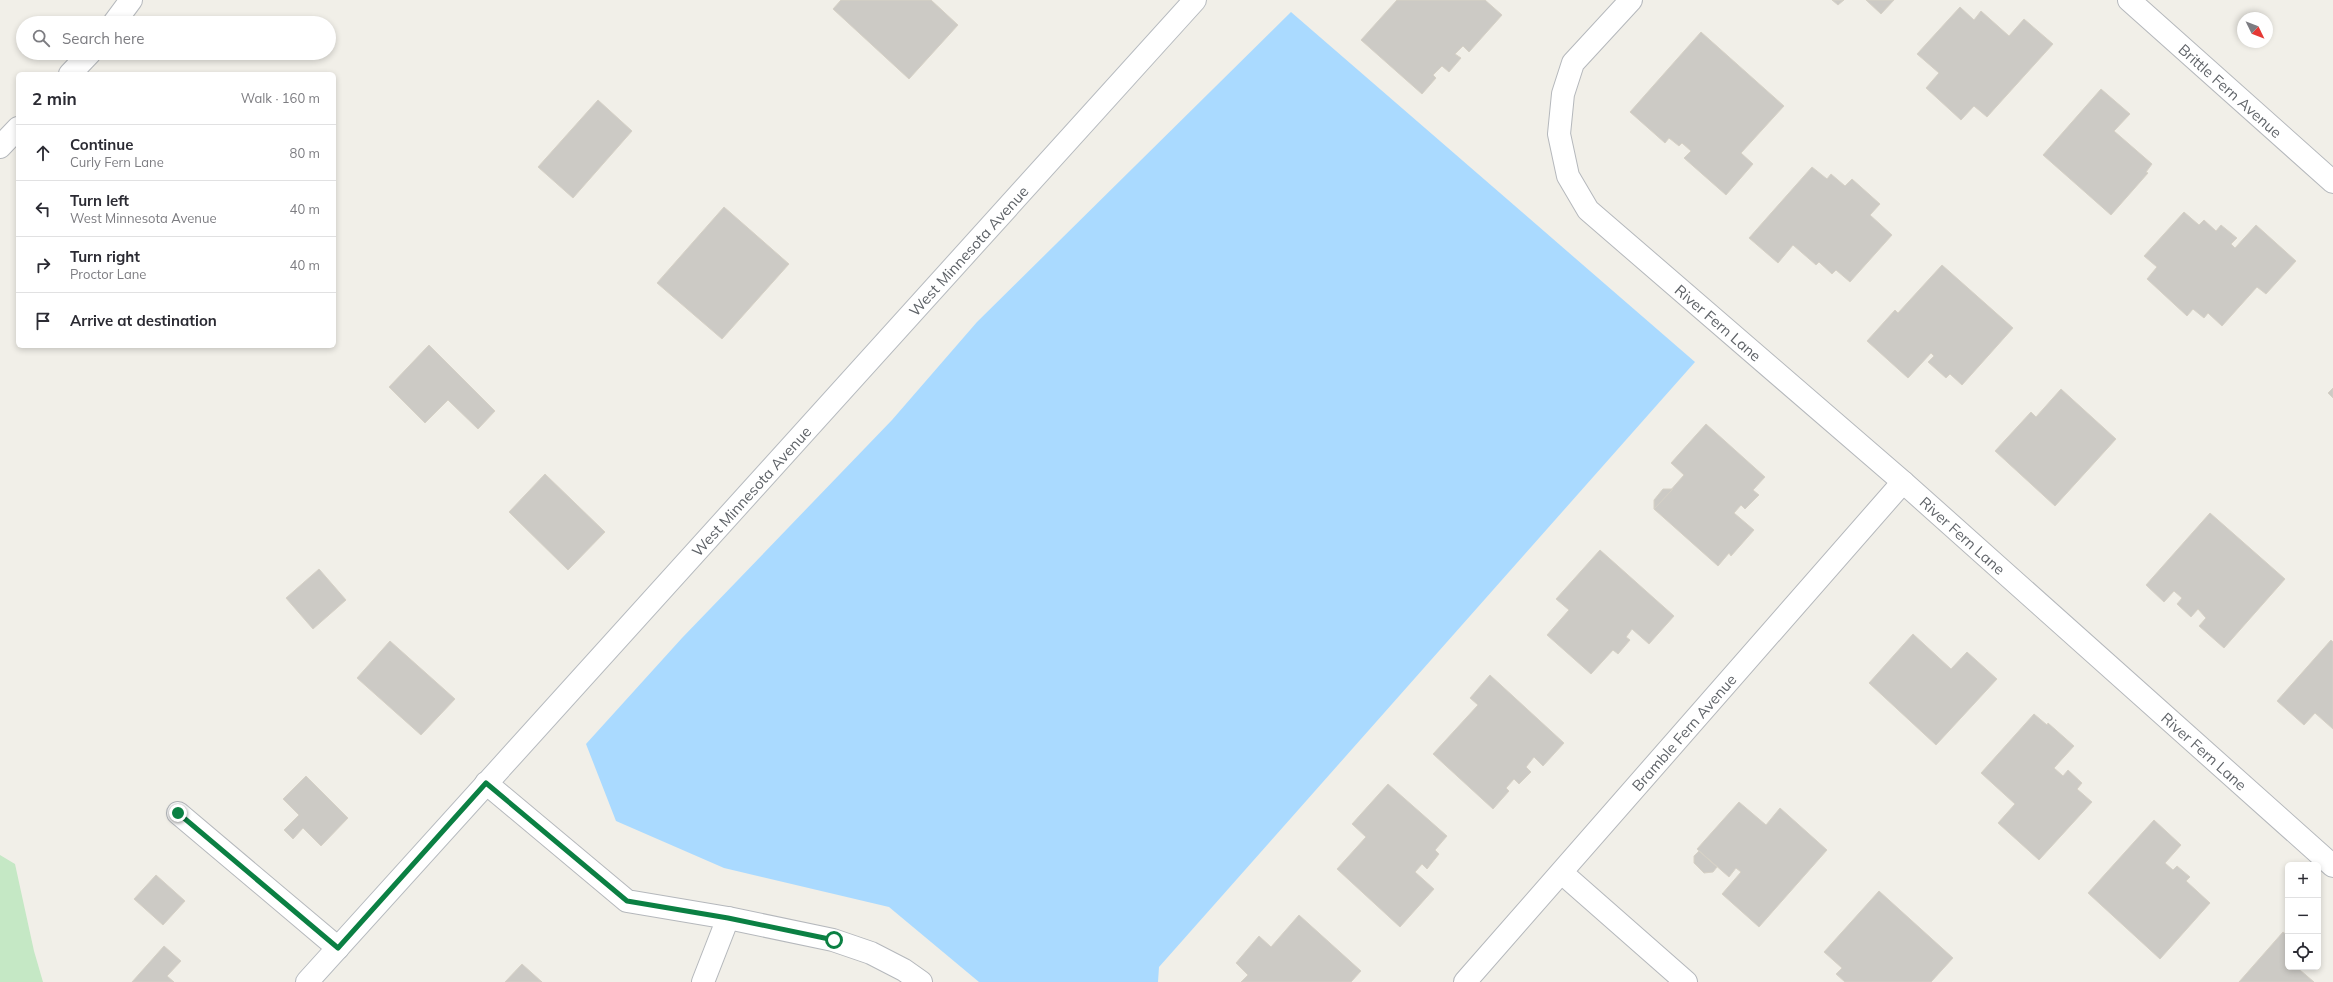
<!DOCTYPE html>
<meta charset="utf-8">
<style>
body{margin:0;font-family:Mulish,sans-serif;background:#f7f7f7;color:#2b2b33}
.controls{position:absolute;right:12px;bottom:12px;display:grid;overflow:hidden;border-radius:6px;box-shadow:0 2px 6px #0003}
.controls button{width:36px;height:36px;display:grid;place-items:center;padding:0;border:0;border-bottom:1px solid #e1e1e2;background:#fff;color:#2b2b33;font:20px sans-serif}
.compass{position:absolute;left:2237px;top:12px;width:36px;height:36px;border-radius:50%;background:#fff;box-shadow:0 2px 6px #0003;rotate:133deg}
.stop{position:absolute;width:12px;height:12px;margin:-9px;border:3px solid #0b8043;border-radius:50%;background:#fff}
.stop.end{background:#0b8043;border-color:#fff;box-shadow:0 1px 4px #0008}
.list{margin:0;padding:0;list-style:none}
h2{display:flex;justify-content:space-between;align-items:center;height:52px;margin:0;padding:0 16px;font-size:17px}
h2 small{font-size:13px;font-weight:400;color:#7c7c81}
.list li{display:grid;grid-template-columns:26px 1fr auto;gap:12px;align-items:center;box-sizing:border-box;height:56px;padding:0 16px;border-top:1px solid #e1e1e2}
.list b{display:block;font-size:15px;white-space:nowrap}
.list p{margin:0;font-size:13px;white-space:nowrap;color:#7c7c81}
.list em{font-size:13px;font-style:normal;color:#7c7c81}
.icon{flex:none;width:22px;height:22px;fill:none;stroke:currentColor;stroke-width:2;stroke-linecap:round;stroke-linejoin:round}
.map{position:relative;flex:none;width:2333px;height:982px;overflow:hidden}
.search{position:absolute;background:#fff;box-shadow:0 2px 6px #0003;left:16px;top:16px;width:320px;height:44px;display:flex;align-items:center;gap:10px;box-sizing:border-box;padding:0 14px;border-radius:22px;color:#7c7c81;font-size:15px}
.panel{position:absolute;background:#fff;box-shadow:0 2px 6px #0003;left:16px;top:72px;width:320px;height:276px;border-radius:6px}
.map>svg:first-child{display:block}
</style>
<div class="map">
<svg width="2333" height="982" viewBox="0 0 2333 982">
<rect width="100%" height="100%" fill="#f1efe8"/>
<path fill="#c5e8c5" d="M0,855L15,864L34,951L43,982H0Z"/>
<path fill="#aadaff" d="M1291,12L1695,362L1159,967L1158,982H979L889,907L724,868L616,821L586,744L682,638L892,420L977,322Z"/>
<g fill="#cccac5" stroke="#d6d1c6">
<path d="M841,0H931L958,25L909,79L833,9Z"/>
<path d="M1397,0H1485L1502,15L1469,52L1463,46L1455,54L1461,58L1449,72L1442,66L1433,75L1436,78L1422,94L1361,40Z"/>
<path d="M1832,0H1844L1838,5Z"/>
<path d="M1866,0H1894L1881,14Z"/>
<path d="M1960,7L1974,20L1981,11L2009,36L2024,19L2053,44L1987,117L1974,106L1961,120L1926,88L1939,73L1917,54Z"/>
<path d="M1701,32L1784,106L1741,153L1753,164L1726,195L1684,158L1691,151L1682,143L1679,146L1669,138L1665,143L1630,112Z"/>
<path d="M2101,89L2130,114L2114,131L2152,164L2146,172L2148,173L2111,215L2043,155Z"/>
<path d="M598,100L632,131L573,198L538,167Z"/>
<path d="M1812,167L1827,179L1831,174L1845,186L1852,179L1880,204L1870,215L1892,235L1850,282L1836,270L1832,274L1819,262L1816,265L1793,245L1778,263L1749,238Z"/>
<path d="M724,207L789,264L722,339L657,283Z"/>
<path d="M2184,212L2199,225L2204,220L2216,231L2221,225L2237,238L2231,244L2235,248L2256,225L2296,261L2266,294L2257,287L2222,326L2208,313L2204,318L2193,309L2187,316L2147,279L2157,267L2144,256Z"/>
<path d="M1942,265L2013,328L1962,385L1950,374L1946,378L1928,362L1934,356L1931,353L1908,378L1867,341L1895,310L1898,313Z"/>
<path d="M429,345L495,411L478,429L448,400L425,423L389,387Z"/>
<path d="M2333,388V398L2328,393Z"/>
<path d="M2061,389L2116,439L2055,506L1995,451L2031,412L2036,417Z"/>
<path d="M1706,424L1765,477L1753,490L1759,495L1745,509L1741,505L1734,513L1754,530L1731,556L1729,553L1718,566L1654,509L1684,475L1671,463Z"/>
<path d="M545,474L605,532L568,570L509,512Z"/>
<path d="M1663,489H1673L1654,509V500Z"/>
<path d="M2210,513L2285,579L2224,648L2199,626L2206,618L2198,609L2191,617L2177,604L2182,598L2174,591L2164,602L2146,585Z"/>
<path d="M1600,550L1674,616L1649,644L1632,629L1626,637L1630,640L1618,654L1613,650L1591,674L1547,635L1569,610L1556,599Z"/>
<path d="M319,569L346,600L313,629L286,598Z"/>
<path d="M1913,634L1951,669L1967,652L1997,679L1936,745L1869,683Z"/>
<path d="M2331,640L2333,642V729L2315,713L2304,725L2277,701Z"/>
<path d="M390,641L455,699L421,735L357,678Z"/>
<path d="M1490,675L1564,743L1543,766L1534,757L1526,767L1531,772L1519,784L1514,779L1506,788L1509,791L1493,809L1433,754L1478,705L1470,698Z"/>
<path d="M2034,714L2047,725L2048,723L2074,746L2054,768L2063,776L2068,770L2082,783L2077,789L2092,802L2039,860L1998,823L2015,804L1981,773Z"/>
<path d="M306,776L348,818L321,846L303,828L293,839L284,830L299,815L283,799Z"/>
<path d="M1388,784L1447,836L1435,850L1439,854L1427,869L1422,864L1415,872L1434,889L1400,927L1337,869L1366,837L1352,824Z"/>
<path d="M1739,802L1766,825L1780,808L1827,850L1759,927L1722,894L1741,872L1736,868L1729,877L1697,849Z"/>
<path d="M2154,820L2181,845L2165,863L2173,870L2177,866L2190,877L2186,881L2210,903L2160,959L2088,893Z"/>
<path d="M1699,851L1717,867L1713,872L1704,873L1694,863V856Z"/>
<path d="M156,875L185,901L163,925L134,899Z"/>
<path d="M1879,891L1953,958L1931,982H1845L1836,974L1842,968L1824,952Z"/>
<path d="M1299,915L1361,971L1351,982H1241L1248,975L1236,963L1259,936L1271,947Z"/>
<path d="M2283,932L2288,936V967H2303L2300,970L2314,982H2239Z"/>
<path d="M164,946L181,961L167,976L174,982H132Z"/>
<path d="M522,964L542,982H505Z"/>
</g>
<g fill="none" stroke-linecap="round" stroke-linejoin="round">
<g stroke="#b5b8bc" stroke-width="24">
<g id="street">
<path id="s1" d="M1631,0L1573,63L1563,94L1559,134L1568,176L1588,210L1903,482L2333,866"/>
<path id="s2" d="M2129,0L2333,182"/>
<path d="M114,23L131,0"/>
<path d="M70,74L90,53"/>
<path d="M0,147L18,128"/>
<path d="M486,783L627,901L728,918L833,940L871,953L904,970L921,982"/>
<path d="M178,813L338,948"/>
<path d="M1562,873L1686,982"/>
<path d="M703,982L728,918"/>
<path id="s3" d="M1465,982L1903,482"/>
</g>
</g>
<g stroke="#b6babf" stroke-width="24">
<g id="secondary">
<path id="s4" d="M307,982L1195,0"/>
</g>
</g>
<use href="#street" stroke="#fff" stroke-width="22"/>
<use href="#secondary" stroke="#fff" stroke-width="22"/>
</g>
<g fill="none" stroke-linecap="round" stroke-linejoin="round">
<path stroke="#0b8043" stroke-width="5" d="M178,813L338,948L486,783L627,901L728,918L834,940"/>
</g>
<g text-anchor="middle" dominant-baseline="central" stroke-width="3" stroke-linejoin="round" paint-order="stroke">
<g font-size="15" fill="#5f6368" stroke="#fff">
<text stroke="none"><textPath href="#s2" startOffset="136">Brittle Fern Avenue</textPath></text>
<text stroke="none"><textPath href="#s4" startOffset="986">West Minnesota Avenue</textPath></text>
<text stroke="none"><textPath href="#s1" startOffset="413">River Fern Lane</textPath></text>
<text stroke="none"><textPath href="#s4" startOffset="662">West Minnesota Avenue</textPath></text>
<text stroke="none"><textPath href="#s1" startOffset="737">River Fern Lane</textPath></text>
<text stroke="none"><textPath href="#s3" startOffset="332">Bramble Fern Avenue</textPath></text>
<text stroke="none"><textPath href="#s1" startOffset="1061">River Fern Lane</textPath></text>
</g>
</g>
</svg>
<div class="controls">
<button>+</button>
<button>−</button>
<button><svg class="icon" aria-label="locate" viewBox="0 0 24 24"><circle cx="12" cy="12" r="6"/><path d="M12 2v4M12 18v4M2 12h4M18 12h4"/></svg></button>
</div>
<svg class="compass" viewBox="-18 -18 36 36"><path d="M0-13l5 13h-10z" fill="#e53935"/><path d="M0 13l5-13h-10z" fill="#7c7c81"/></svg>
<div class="stop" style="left:834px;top:940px"></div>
<div class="stop end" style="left:178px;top:813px"></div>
<div class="search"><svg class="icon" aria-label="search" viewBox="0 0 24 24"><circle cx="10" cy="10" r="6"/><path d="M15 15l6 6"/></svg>Search here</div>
<section class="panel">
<h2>2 min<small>Walk · 160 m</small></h2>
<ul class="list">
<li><svg class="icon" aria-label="ahead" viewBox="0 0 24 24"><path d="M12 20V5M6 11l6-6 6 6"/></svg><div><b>Continue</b><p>Curly Fern Lane</p></div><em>80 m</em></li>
<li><svg class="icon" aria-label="left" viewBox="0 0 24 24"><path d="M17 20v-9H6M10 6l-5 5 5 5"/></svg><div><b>Turn left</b><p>West Minnesota Avenue</p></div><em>40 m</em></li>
<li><svg class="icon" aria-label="right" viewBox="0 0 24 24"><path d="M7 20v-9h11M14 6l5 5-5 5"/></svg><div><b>Turn right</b><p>Proctor Lane</p></div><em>40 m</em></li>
<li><svg class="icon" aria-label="arrive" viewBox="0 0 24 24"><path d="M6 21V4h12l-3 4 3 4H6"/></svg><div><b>Arrive at destination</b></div></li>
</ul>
</section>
</div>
